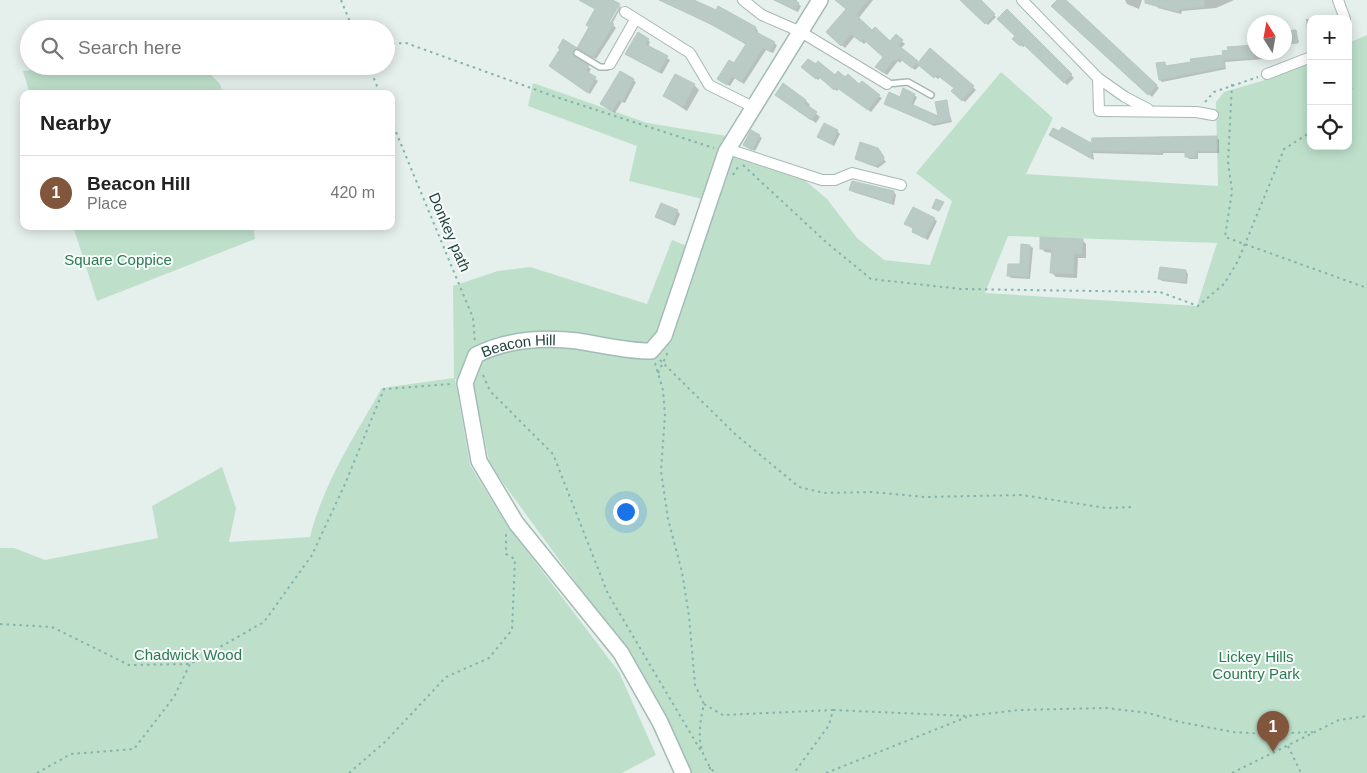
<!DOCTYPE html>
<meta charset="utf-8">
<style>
body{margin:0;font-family:Helvetica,sans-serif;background:#f2f2f2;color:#222}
.controls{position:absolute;right:15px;top:15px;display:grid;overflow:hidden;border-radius:10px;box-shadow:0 2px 12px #0003}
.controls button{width:45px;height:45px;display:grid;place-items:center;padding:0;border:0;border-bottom:1px solid #e0e0e0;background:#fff;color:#222;font:25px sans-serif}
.compass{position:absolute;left:1247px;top:15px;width:45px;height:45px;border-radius:50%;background:#fff;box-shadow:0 2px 12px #0003;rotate:349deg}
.you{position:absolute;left:625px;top:511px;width:18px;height:18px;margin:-12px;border:4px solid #fff;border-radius:50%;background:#1a73e8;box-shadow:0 0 0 8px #1a73e833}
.badge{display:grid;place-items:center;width:32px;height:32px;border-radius:50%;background:#81563c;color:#fff;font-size:16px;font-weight:700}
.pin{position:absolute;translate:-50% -41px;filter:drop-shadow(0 1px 2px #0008)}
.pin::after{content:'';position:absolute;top:26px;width:18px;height:15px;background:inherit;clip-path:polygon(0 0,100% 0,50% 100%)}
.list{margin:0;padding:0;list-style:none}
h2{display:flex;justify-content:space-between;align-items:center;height:65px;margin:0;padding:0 20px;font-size:21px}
h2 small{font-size:16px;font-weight:400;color:#767676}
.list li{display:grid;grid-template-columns:32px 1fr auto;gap:15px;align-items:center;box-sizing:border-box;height:75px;padding:0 20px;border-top:1px solid #e0e0e0}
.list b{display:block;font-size:19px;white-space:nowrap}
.list p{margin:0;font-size:16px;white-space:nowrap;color:#767676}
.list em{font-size:16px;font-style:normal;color:#767676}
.icon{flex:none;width:28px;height:28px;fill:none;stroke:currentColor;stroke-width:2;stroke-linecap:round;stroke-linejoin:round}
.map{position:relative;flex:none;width:1367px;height:773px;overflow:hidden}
.search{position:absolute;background:#fff;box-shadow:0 2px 12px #0003;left:20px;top:20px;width:375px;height:55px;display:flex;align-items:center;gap:12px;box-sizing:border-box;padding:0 18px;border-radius:28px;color:#767676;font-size:19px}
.panel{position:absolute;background:#fff;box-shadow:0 2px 12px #0003;left:20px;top:90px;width:375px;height:140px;border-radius:10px}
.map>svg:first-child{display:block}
</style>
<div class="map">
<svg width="1367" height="773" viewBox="0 0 1367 773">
<rect width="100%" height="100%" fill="#e5efec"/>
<g fill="#bee0cb" fill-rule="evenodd">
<path d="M1367,35V773H691L633,661L490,465L473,386L455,379L470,465L505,522L619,672L656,755L622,773H0V548H14L45,560L158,538L152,506L222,467L236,508L229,542L310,537C323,484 355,435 382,388L454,378L453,286L498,271L530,267L647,304L672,240L687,246L713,203L736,148L788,166L827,199L857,238L884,260L930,265L952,201L916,173L1001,72L1053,118L1026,174L1218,186L1216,102L1224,92L1262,81L1311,61V146H1348V43ZM1008,236L1217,243L1197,306L985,293Z"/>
<path d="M80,66H202L220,84L223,94H30L23,71Z"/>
<path d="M533,83L647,123L727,136L711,179L706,200L629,181L637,146L528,106Z"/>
<path d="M73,226H253L255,239L97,301Z"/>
</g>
<g fill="#0003">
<path d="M594,0H610L605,27L607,28L620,6L621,7L612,24L616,28L596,59L582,51L575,54L576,59L591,69L588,74L598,81L590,94L553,68L561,49H577L590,28L596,9Z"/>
<path d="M668,0H691L716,12L718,8L756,28L758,31L757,34L777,45L773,53L766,50L744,84L735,78L730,86L721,81L747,45L730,34L670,5L667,3Z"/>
<path d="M773,0H797V3L801,6L798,12Z"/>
<path d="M846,0H873L858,19L872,31L891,42L896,36L905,44L900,49L919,64L931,50L976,90L965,102L953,91L955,88L940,77L938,79L920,65L915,70L902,60L900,63L898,61L887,75L880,70L885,57L867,41L864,44L855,36L845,48L827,32L848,9Z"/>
<path d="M960,0H979L996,17L988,25Z"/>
<path d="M1059,0H1064L1159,88L1152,97L1053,6Z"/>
<path d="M1125,0H1142L1139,9L1127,4Z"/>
<path d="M1144,0H1234L1216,8L1182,11L1181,14L1158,8L1156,3Z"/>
<path d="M1007,10L1074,78L1067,85L1026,45L1023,47L1014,38L1016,36Z"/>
<path d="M1306,19H1311V32L1307,30Z"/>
<path d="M1296,31L1299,42L1284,43Z"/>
<path d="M648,40L650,42L648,47L670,60L662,74L629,56Z"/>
<path d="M1254,46V52H1265V59L1225,62L1226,69L1162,82L1160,80L1165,63L1167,67L1224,56L1229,51V48Z"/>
<path d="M816,66L835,77L845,79L882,98L871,112L839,88L837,91L821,77L818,80L805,70Z"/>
<path d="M620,72L636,82L625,103L622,102L615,113L604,106Z"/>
<path d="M694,85L699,90L687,111L664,96Z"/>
<path d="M784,85L806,101L810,105L808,107L820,117L816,123L781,99Z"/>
<path d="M914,95L917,97L913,106L939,119L946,101L952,122L934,126L885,103Z"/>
<path d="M837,131L840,134L834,146L819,137Z"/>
<path d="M1050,135L1093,145L1216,137L1219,140V153H1198V159H1189L1186,153H1163V155L1093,153L1094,160Z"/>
<path d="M759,136L762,138L755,151L744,145Z"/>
<path d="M877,149L886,162L878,168L856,159Z"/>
<path d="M853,182L894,192L896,195L894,205L853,192L850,190Z"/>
<path d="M677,211L680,214L675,226L656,217Z"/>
<path d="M934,219L937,221L928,240L916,234L913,232L914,229L906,223Z"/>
<path d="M1082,240L1086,244V258H1078L1077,278L1056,277L1052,273L1053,253L1045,252L1041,248Z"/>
<path d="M1030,246L1033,248L1030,279L1011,278L1008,275L1021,266Z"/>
<path d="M1186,271L1188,274L1187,284L1162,281L1160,279Z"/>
</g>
<g fill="#bacac5" stroke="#b7c9c4">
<path d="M579,0H613L620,4L609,22L614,24L593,58L579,49L573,51L574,56L589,65L586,71L596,77L588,93L549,66L560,49L558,48L563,39L577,48L589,27L586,25L595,9Z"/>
<path d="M659,0H694L716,10L718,6L756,27L754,31L775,42L770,51L763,48L741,82L732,76L727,85L717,79L729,60L734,63L746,44L707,22Z"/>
<path d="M776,0H794L799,3L795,10Z"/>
<path d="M835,0H868L856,15L872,30L875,27L890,41L896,34L903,40L898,45L918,61L912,68L899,58L896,61L894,59L884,73L875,67L883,57L863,39L861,42L851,34L841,46L826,32L846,9Z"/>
<path d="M960,0H981L995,14L985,24Z"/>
<path d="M1057,0H1066L1157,85L1148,95L1051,6Z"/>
<path d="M1145,0H1204V7L1179,9L1178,12L1145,3Z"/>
<path d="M1007,9L1072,74L1064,83L1022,43L1020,46L1012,39L1015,36L997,19Z"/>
<path d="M1296,30L1298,43L1284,44V31Z"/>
<path d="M638,32L649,39L645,44L668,56L659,72L625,54Z"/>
<path d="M1254,45V58L1223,60L1225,67L1159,80L1156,63L1165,62V66L1191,62L1190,59L1223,55L1222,51L1228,50L1227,47Z"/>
<path d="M930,48L974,86L962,101L951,91L954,88L937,75L934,78L917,64Z"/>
<path d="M808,59L816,64L818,61L835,75L838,71L845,77L848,74L859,84L862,81L880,95L868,110L836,87L834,90L818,76L816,79L801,67Z"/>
<path d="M620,71L634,79L622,102L619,100L612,111L600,104Z"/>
<path d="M675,74L695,84L683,107L663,96Z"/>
<path d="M783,83L806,100L804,103L817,112L811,120L775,95Z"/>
<path d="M903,88L915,94L911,104L938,116L935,102L947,100L950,120L931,124L884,104L889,92L900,97Z"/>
<path d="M824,123L838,130L831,144L817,137Z"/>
<path d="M1062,127L1091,143L1092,138L1217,136V151H1196V157H1185V151H1161V153L1091,151L1092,159L1049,135L1053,128L1059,131Z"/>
<path d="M751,130L760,135L752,150L743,145Z"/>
<path d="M860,142L878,148L884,157L883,161L874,166L855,159Z"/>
<path d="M852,181L894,191L891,203L849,190Z"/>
<path d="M936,199L944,202L939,211L932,208Z"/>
<path d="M661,203L678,210L672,224L655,217Z"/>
<path d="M913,207L935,218L925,238L912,232L913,228L904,224Z"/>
<path d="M1040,237L1083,239L1082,254H1074L1073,274L1050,273L1052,249H1040Z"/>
<path d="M1021,244L1030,245L1028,277L1007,276L1008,264H1020Z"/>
<path d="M1160,267L1186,270L1185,282L1158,279Z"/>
</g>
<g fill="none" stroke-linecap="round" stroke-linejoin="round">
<g stroke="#a7b8b4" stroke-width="8">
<g id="lane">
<path d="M577,53L600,67H607L610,64"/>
<path d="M887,84L908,82L931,95"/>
</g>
</g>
<g stroke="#a7b8b4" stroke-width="12">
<g id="street">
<path d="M743,0L762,15L801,32L887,84"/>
<path d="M1022,0L1098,78L1099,111L1196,112L1213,115"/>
<path d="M1338,0L1345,19"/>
<path d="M625,12L690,53L709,85L755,108"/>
<path d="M610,64L635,20"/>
<path d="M1267,74L1311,57"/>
<path d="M1098,78L1125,97L1148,109"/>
<path d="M728,149L822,180H835L852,173L901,185"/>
</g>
</g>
<g stroke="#a3bbb5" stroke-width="18">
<g id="secondary">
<path id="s1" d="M683,773L660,722L621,653L516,523L479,461L465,383L476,355C508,339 544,337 578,341C603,345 625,351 651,351L664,336L726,152L820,0"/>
</g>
</g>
<g stroke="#85b3ab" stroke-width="2" stroke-dasharray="2.5 4" stroke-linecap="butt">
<path d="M341,0L353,29"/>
<path d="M386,44L406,43L556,97L714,148"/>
<path d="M369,66L380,94"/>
<path d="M1348,81L1352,90L1348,93"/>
<path d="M1232,84L1228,162L1232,191L1225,237L1367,288"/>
<path d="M1205,102L1214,92L1258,77"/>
<path d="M391,120L473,318L475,342"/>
<path d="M743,165L827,243L871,279L961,289L1160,292L1198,306L1224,284L1238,261L1284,149L1311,132"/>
<path d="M733,175L740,164"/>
<path d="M660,360L735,434L799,487L824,493L872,492L925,497L1022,495L1106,508L1134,507"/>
<path d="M655,363L663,390L665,415L661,471L668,519L682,572L689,616L695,685L704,704C698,730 696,752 715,773"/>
<path d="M658,373L668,352"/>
<path d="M483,375L490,391L553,454L608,594L701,751"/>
<path d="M0,624L52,627L129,665L190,664L264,622L312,555L345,484L384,389L452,384"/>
<path d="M704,704L723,715L833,710L829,725L794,773"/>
<path d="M833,710L968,716L1018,710L1107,708L1148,713L1180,722L1233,732L1265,734L1313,732"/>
<path d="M1288,746L1301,773"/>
<path d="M710,767V773"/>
<path d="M37,773L71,754L134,749L174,697L190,664"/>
<path d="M349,773L385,742L446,677L489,658L512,630L515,559L506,554V532"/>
<path d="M826,773L967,717"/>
<path d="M1232,773L1339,720L1367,716"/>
</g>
<use href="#lane" stroke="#fff" stroke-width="5"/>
<use href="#street" stroke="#fff" stroke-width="10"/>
<use href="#secondary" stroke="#fff" stroke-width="15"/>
</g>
<g text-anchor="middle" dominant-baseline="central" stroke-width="4" stroke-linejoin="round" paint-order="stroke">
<g font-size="15" fill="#23423d" stroke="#f6fbf9">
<text transform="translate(450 232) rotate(67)">Donkey path</text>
<text stroke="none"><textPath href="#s1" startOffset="528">Beacon Hill</textPath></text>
</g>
<g font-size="15" fill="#2c7a54" stroke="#f6fbf9">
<text x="118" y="259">Square Coppice</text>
<text x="188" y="654">Chadwick Wood</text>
<text x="1256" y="656">Lickey Hills<tspan x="1256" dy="17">Country Park</tspan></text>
</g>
</g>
</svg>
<div class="controls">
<button>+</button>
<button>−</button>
<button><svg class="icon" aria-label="locate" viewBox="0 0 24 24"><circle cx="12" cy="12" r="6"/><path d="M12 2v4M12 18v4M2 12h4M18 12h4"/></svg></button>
</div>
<svg class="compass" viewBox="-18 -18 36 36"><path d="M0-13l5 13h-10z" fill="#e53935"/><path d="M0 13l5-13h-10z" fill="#767676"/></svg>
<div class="you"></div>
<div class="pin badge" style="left:1273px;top:752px">1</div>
<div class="search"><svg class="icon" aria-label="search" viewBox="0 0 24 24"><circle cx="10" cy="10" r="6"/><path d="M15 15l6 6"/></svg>Search here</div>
<section class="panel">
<h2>Nearby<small></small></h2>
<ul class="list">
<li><span class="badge">1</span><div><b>Beacon Hill</b><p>Place</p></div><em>420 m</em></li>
</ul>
</section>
</div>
